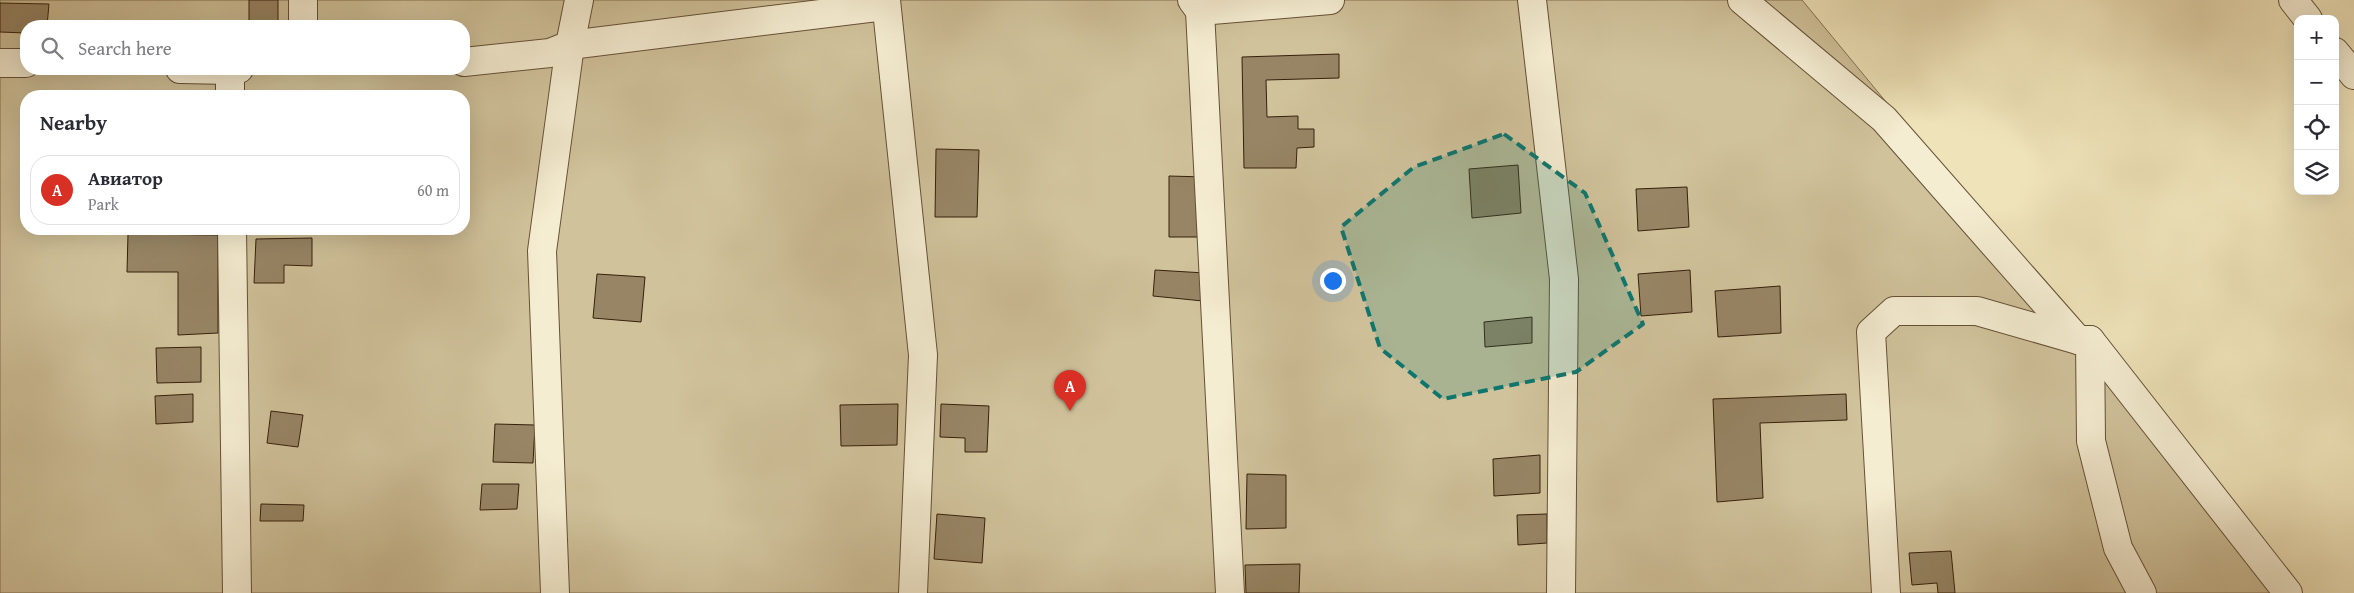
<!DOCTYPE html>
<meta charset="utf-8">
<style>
body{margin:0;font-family:"Gentium Book Plus",serif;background:#f7f7f7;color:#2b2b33}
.controls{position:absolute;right:15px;top:15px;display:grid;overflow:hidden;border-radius:10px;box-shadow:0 5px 20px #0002}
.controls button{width:45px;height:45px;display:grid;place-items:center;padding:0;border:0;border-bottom:1px solid #e1e1e2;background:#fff;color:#2b2b33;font:25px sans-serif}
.you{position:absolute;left:1332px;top:280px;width:18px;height:18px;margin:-12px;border:4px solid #fff;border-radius:50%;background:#1a73e8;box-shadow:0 0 0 8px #1a73e833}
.badge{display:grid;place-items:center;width:32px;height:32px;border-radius:50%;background:#d93025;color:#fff;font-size:16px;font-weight:700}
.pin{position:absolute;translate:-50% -41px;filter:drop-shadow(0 1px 2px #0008)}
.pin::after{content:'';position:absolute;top:26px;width:18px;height:15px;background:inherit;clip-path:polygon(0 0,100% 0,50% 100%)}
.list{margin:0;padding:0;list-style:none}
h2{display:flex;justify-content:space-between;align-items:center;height:65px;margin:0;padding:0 20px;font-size:21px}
h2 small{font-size:16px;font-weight:400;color:#7c7c81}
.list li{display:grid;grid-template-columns:32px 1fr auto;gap:15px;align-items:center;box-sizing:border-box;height:70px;margin:0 10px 10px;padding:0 10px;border:1px solid #e1e1e2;border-radius:20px}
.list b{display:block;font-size:19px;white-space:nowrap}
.list p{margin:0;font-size:16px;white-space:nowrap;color:#7c7c81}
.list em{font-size:16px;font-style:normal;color:#7c7c81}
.icon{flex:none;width:28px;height:28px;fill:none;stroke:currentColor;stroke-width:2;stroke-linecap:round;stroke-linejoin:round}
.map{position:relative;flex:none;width:2354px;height:593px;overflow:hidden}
.search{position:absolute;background:#fff;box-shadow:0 5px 20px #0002;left:20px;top:20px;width:450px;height:55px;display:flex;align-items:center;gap:12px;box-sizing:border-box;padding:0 18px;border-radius:20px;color:#7c7c81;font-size:19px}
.panel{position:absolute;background:#fff;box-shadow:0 5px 20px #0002;left:20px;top:90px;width:450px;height:145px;border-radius:20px}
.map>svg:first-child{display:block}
</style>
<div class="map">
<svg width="2354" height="593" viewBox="0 0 2354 593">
<rect width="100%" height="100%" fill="#efe3b9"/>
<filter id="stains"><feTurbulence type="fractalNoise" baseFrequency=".004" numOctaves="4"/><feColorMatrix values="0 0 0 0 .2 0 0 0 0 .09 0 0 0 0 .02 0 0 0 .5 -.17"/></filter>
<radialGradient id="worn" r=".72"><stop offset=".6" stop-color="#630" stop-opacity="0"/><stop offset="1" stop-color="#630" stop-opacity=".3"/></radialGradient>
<path fill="#d0c29b" stroke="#847152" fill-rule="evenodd" d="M0,0H1802L2291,593H0ZM26,26H464V69H26ZM26,96H464V229H26Z"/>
<g fill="#978565" stroke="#37200a">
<rect x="249" y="0" width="29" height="26"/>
<path d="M0,3L49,4L47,26H26V33L0,32Z"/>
<path d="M1339,54V78L1266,80L1267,117L1298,116V129H1314V147L1297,148L1296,168H1244L1242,57Z"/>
<path d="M936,149L979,150L977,217H935Z"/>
<path d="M1518,165L1521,213L1472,218L1469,169Z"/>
<path d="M1169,176L1205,177L1204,237H1169Z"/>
<path d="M1687,187L1689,227L1638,231L1636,189Z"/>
<path d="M128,234L218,235V333L178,335V272H127Z"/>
<path d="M312,238V266L284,265V283H254L256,239Z"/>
<path d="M1155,270L1205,273L1203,301L1153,296Z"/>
<path d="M1690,270L1692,312L1641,316L1638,274Z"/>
<path d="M597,274L645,277L641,322L593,318Z"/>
<path d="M1780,286L1781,333L1718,337L1715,291Z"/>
<path d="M1532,317V343L1485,347L1484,322Z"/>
<path d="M201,347V382L157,383L156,348Z"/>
<path d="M193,394V422L156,424L155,396Z"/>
<path d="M1846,394L1847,420L1760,423L1763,498L1717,502L1713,399Z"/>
<path d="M898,404L897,445L841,446L840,405Z"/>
<path d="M941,404L989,406L987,452H965V438L940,437Z"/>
<path d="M271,411L303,415L298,447L267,443Z"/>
<path d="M495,424L535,425L533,463L493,462Z"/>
<path d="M1540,455V493L1494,496L1493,459Z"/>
<path d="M1247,474L1286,475V528L1246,529Z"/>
<path d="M482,484H519L517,509L480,510Z"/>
<path d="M261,504L304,505L303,521H260Z"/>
<path d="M937,514L985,518L982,563L934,559Z"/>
<path d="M1547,514V543L1518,545L1517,515Z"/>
<path d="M1951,551L1955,593H1938L1937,583L1912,585L1909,553Z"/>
<path d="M1300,564L1299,593H1246L1245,565Z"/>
</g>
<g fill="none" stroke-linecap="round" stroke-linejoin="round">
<g stroke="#655136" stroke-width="30">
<g id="minor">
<path d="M886,0L923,355L913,593"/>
<path d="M1192,0L1200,11L1330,0"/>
<path d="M1532,0L1564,279L1561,593"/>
<path d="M1742,0L1884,119L2078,340H2090L2288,593"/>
<path d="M2293,0L2308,19"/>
<path d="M1200,11L1230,593"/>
<path d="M303,26V0"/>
<path d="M2335,52L2354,75"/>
<path d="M464,62L550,53L570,45L885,6"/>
<path d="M0,63H26"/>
<path d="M180,69L230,70L239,69"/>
<path d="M230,70V96"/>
<path d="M232,229L237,593"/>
<path d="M2090,340L2091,441L2118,548L2142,593"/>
<path d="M555,593L542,251L570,45L579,0"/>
<path d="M1886,593L1871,332L1894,311H1977L2078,340"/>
</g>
</g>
<use href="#minor" stroke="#f5edd2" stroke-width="28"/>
</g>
<path fill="#0f766e" fill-opacity="0.2" stroke="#0f766e" stroke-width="4" stroke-dasharray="10 6" stroke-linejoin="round" d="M1504,134L1585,193L1643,324L1576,372L1443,399L1380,348L1341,227L1414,167Z"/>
<rect width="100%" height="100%" filter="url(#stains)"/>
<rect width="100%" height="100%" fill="url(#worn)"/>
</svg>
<div class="controls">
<button>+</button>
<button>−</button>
<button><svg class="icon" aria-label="locate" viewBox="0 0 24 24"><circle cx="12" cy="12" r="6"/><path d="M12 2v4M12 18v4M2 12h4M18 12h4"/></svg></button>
<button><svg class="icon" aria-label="layers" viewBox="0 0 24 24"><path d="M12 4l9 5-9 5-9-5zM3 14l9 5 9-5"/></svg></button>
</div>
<div class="you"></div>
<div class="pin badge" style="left:1070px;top:411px">A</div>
<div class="search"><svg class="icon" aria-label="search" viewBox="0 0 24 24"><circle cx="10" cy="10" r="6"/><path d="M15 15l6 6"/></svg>Search here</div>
<section class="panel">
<h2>Nearby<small></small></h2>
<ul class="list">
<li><span class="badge">A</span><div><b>Авиатор</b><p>Park</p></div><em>60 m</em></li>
</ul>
</section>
</div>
